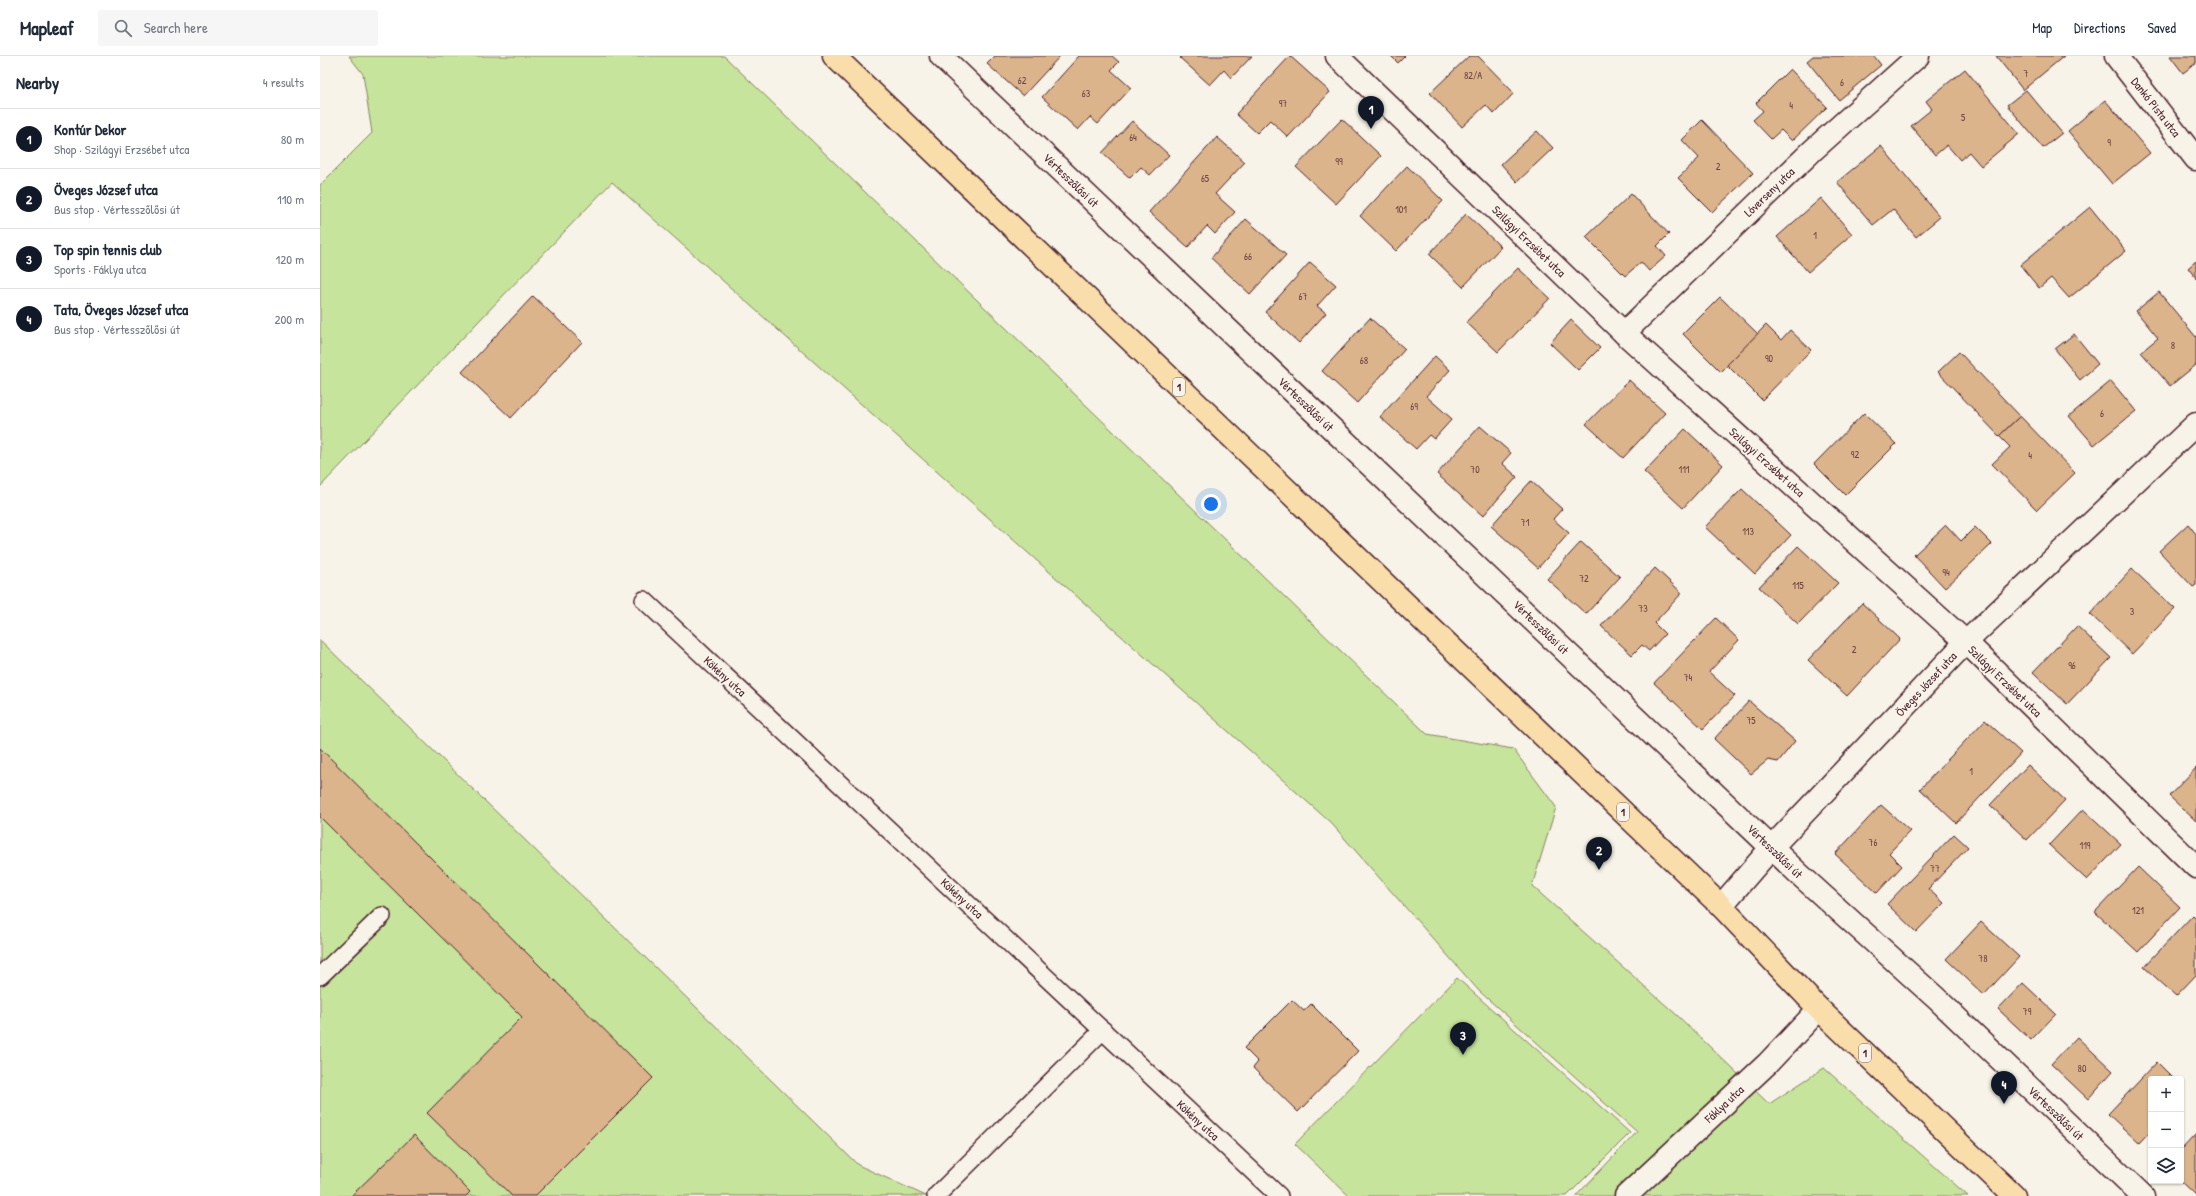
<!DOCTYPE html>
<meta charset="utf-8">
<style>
body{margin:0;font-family:"Patrick Hand",sans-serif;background:#f6f6f7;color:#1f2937}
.controls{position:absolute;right:12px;bottom:12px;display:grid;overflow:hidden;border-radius:4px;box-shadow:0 1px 3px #0004}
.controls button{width:36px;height:36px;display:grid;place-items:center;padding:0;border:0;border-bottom:1px solid #e0e1e3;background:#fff;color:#1f2937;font:20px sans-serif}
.you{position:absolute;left:891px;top:448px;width:14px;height:14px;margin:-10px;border:3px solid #fff;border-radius:50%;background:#1a73e8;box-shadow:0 0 0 6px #1a73e833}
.badge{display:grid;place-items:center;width:26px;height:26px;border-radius:50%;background:#111827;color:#fff;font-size:13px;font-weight:700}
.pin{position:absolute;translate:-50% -33px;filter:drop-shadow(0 1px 2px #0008)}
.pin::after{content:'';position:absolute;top:21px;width:14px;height:12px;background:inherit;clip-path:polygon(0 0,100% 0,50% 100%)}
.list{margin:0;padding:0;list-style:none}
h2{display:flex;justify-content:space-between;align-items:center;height:52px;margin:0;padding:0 16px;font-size:17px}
h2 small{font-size:13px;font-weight:400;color:#747a83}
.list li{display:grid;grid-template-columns:26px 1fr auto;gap:12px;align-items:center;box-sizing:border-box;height:60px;padding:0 16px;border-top:1px solid #e0e1e3}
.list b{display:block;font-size:15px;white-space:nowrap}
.list p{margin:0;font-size:13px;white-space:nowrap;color:#747a83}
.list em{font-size:13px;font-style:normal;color:#747a83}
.icon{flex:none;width:22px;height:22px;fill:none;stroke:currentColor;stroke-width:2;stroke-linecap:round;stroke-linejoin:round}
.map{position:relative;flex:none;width:1876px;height:1140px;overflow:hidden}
header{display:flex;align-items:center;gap:24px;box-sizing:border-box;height:56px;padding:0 20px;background:#fff;border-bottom:1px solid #e0e1e3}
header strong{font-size:19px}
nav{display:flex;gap:22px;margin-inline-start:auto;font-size:14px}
.search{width:280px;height:36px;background:#f6f6f7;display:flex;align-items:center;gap:10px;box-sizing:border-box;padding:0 14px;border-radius:4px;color:#747a83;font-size:15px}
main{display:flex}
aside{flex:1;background:#fff}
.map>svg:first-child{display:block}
</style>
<header>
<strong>Mapleaf</strong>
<div class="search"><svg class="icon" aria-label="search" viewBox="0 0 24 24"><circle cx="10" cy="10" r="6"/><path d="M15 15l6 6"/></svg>Search here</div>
<nav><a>Map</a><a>Directions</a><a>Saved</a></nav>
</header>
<main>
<aside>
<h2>Nearby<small>4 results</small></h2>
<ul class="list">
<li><span class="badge">1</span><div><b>Kontúr Dekor</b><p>Shop · Szilágyi Erzsébet utca</p></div><em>80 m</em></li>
<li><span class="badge">2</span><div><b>Öveges József utca</b><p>Bus stop · Vértesszőlősi út</p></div><em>110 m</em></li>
<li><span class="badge">3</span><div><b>Top spin tennis club</b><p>Sports · Fáklya utca</p></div><em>120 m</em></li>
<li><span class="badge">4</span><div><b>Tata, Öveges József utca</b><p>Bus stop · Vértesszőlősi út</p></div><em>200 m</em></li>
</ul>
</aside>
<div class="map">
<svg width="1876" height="1140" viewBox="0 0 1876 1140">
<rect width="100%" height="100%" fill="#f7f3e8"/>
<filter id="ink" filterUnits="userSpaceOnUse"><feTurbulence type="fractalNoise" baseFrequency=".025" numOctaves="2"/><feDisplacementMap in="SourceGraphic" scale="8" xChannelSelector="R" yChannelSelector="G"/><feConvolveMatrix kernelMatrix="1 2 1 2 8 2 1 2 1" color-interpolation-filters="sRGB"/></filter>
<g filter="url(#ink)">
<g fill="#c6e49b" stroke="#888263">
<path d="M29,0H404L1107,678L1193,693L1236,751L1212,830L1358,960L1449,1048L1504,1012L1648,1140H1256L1317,1076L1159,935L1011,767L292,126L0,431V129L52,77L43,18Z"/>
<path d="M0,584L538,1109L606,1140H0Z"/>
<path d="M1137,922L1310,1077L1247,1140H1029L975,1088Z"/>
</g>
<g fill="#dbb48c" stroke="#4a1f2b">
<path d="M675,0H740L703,40L667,8Z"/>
<path d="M759,0H792L799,6L791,14L811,32L778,68L770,61L758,74L722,41Z"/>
<path d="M862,0H932L911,22L904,14L890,29L860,2Z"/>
<path d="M970,0L1010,36L968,81L950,64L937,77L916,58Z"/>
<path d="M1071,0H1085L1078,7Z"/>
<path d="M1149,0H1158L1194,37L1174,58L1166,49L1142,71L1110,37Z"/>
<path d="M1493,0H1554L1561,9L1519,44L1487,5Z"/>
<path d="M1676,0H1744L1703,34Z"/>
<path d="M1850,0H1876V7L1863,17Z"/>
<path d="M1470,13L1507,51L1472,85L1461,74L1451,83L1433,64L1443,55L1436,47Z"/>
<path d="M1645,13L1699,78L1661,110L1649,96L1640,104L1627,89L1615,99L1591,70L1612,53L1606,45Z"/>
<path d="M1706,34L1742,77L1723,92L1687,49Z"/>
<path d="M1785,44L1830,97L1792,128L1748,75Z"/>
<path d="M1022,63L1061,100L1016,148L976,111Z"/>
<path d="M1382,64L1433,117L1392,156L1358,122L1379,102L1362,84Z"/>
<path d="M812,65L849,99L830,119L821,111L810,122L782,97Z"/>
<path d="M1217,75L1233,92L1197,126L1181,108Z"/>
<path d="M897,81L925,106L895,138L915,156L895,178L887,170L868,191L829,156Z"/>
<path d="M1561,90L1620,161L1596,181L1573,153L1553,169L1517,126Z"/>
<path d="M1087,110L1123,145L1076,195L1040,160Z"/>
<path d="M1311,138L1349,178L1337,190L1346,200L1329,215L1321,206L1305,220L1266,181Z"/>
<path d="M1501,142L1532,178L1488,216L1457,181Z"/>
<path d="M1770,151L1806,195L1749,242L1731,222L1719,232L1700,209Z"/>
<path d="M1146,158L1181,191L1143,231L1109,198Z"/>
<path d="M926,163L966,199L930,238L891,202Z"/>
<path d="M1876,205V222L1868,212Z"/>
<path d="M990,206L1016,229L997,250L1006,257L979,287L945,256Z"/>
<path d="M1198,212L1230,242L1178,296L1146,266Z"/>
<path d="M1839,236L1876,281V309L1850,330L1821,296L1838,282L1816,255Z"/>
<path d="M213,240L262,286L191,362L142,316Z"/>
<path d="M1400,241L1438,278L1401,316L1363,278Z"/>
<path d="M1050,262L1085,293L1037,347L1002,315Z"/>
<path d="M1251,264L1280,292L1258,314L1230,287Z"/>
<path d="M1446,269L1461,284L1470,274L1491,294L1442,344L1407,309Z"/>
<path d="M1754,278L1778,308L1760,324L1735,293Z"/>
<path d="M1639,296L1700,360L1679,380L1618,316Z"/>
<path d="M1115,300L1130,314L1106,340L1132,363L1114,383L1109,379L1096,393L1060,361Z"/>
<path d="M1309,324L1345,357L1303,402L1266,368Z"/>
<path d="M1791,325L1816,355L1774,389L1749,360Z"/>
<path d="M1544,357L1576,388L1525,439L1494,408Z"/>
<path d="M1700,360L1755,417L1717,454L1672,408L1690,391L1679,380Z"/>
<path d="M1160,370L1191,397L1182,407L1197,421L1163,460L1117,418Z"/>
<path d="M1365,373L1403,409L1363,452L1324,416Z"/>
<path d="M1211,425L1242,453L1233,463L1249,477L1218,512L1171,470Z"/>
<path d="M1422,433L1471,479L1435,518L1385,471Z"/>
<path d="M1868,468L1876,478V529L1873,531L1839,495Z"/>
<path d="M1626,469L1641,485L1655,471L1672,488L1625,532L1594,499Z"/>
<path d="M1261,486L1300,521L1266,558L1227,523Z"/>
<path d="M1478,490L1518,527L1478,568L1439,531Z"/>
<path d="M1335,512L1362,537L1334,567L1345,578L1329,595L1322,589L1312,599L1281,570Z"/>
<path d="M1812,513L1855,553L1812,598L1770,558Z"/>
<path d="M1542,547L1580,583L1527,640L1488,604Z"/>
<path d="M1396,562L1419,584L1389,616L1415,640L1383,673L1334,627Z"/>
<path d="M1757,570L1791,602L1747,648L1713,616Z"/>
<path d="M1429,645L1475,685L1458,706L1448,704L1431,718L1394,683Z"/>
<path d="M1665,664L1701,697L1636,767L1600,733Z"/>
<path d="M0,692L333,1022L215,1140H192L107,1057L202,961L0,761Z"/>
<path d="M1708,709L1745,744L1707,784L1670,749Z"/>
<path d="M1876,712V765L1849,740Z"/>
<path d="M1561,749L1590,775L1569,797L1582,810L1557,837L1515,798Z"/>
<path d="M1763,753L1801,788L1767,824L1729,789Z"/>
<path d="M1634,778L1648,791L1608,833L1624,847L1596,876L1567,848Z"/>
<path d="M1818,811L1860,851L1818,896L1775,856Z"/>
<path d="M1873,859L1876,862V919L1856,940L1824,911Z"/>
<path d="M1661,866L1699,901L1664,939L1626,903Z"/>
<path d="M1703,927L1736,958L1711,984L1678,953Z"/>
<path d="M972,944L984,955L991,948L1038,995L978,1056L933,1012L938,1006L924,992Z"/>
<path d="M1757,981L1793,1015L1768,1043L1731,1008Z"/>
<path d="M1837,1006L1854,1023H1831V1074L1819,1087L1788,1058Z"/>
<path d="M1876,1078V1139L1861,1125V1094Z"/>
<path d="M94,1079L150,1136L146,1140H31Z"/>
</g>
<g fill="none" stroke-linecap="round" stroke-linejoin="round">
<g stroke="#4a1f2b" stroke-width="20">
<g id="lane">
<path d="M324,544L959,1140"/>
<path d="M0,920L62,860"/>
<path d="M616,1140L783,974"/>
</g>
</g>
<g stroke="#4a1f2b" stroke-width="25">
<g id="street">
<path d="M621,0L1479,818L1617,943L1823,1140"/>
<path d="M1017,0L1304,277L1646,586L1876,811"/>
<path d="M1796,0L1876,103"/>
<path d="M1304,277L1492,95L1598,0"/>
<path d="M1401,850L1452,791L1646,586L1876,368"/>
<path d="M1306,1140L1447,1008L1499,953"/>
</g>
</g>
<g stroke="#4a1f2b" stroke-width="25">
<path id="primary" d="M514,0L1401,850L1499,953L1694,1140"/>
</g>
<use href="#lane" stroke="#f7f3e8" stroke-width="17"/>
<use href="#street" stroke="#f7f3e8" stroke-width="22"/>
<use href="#primary" stroke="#f9deab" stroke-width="22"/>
</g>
</g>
<g text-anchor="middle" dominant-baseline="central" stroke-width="4" stroke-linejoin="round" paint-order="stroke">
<g font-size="10" fill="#6e4443">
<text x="1706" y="17">7</text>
<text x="1153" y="19">82/A</text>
<text x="702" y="24">62</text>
<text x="1522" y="26">6</text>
<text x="766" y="37">63</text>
<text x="963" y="47">97</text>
<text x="1471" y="49">4</text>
<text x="1643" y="61">5</text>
<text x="813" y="81">64</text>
<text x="1789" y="86">9</text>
<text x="1019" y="105">99</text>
<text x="1398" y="110">2</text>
<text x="885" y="122">65</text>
<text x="1081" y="153">101</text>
<text x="1495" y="179">1</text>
<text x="928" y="200">66</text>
<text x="983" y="240">67</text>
<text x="1853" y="289">8</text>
<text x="1449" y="302">90</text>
<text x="1044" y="304">68</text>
<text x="1094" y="350">69</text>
<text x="1782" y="357">6</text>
<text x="1535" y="398">92</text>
<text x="1710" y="399">4</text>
<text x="1155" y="413">70</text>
<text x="1364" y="413">111</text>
<text x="1205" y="466">71</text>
<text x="1428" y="475">113</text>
<text x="1626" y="516">94</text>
<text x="1264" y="522">72</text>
<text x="1478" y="529">115</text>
<text x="1323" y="552">73</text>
<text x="1812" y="555">3</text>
<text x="1534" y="593">2</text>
<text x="1752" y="609">96</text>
<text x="1368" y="621">74</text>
<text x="1431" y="664">75</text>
<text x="1651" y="715">1</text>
<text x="1553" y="786">76</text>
<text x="1765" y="789">119</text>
<text x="1615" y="812">77</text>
<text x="1818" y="854">121</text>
<text x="1663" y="902">78</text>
<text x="1707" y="955">79</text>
<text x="1762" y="1012">80</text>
</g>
<g fill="#f7f3e8" stroke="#7e5f64" stroke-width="1">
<rect x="853" y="322" width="12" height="18" rx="3"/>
<rect x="1297" y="747" width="12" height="18" rx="3"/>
<rect x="1539" y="988" width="12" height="18" rx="3"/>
</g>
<g font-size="11" font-weight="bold" fill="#4a1f2b">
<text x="859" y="331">1</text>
<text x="1303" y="756">1</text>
<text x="1545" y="997">1</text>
</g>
<g font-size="12" fill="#4a1f2b" stroke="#f7f3e8">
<text transform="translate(1836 51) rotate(52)">Dankó Pista utca</text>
<text transform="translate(751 124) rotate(44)">Vértesszőlősi út</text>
<text transform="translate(1449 136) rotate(-44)">Lóverseny utca</text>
<text transform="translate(1209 185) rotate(44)">Szilágyi Erzsébet utca</text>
<text transform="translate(986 348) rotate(44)">Vértesszőlősi út</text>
<text transform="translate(1447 406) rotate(42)">Szilágyi Erzsébet utca</text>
<text transform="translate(1221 571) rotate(44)">Vértesszőlősi út</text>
<text transform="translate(405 620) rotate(43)">Kökény utca</text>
<text transform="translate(1685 625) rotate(44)">Szilágyi Erzsébet utca</text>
<text transform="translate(1606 628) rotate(-47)">Öveges József utca</text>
<text transform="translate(1455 795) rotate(44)">Vértesszőlősi út</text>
<text transform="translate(642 842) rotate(43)">Kökény utca</text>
<text transform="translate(1404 1048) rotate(-43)">Fáklya utca</text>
<text transform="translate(1736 1057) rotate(44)">Vértesszőlősi út</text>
<text transform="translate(878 1064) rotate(43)">Kökény utca</text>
</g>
</g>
</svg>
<div class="controls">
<button>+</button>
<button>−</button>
<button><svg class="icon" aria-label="layers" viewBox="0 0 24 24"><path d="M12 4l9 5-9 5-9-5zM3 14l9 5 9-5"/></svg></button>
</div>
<div class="you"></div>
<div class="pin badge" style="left:1051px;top:73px">1</div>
<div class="pin badge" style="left:1279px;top:814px">2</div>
<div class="pin badge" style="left:1143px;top:999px">3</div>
<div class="pin badge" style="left:1684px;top:1048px">4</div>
</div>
</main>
